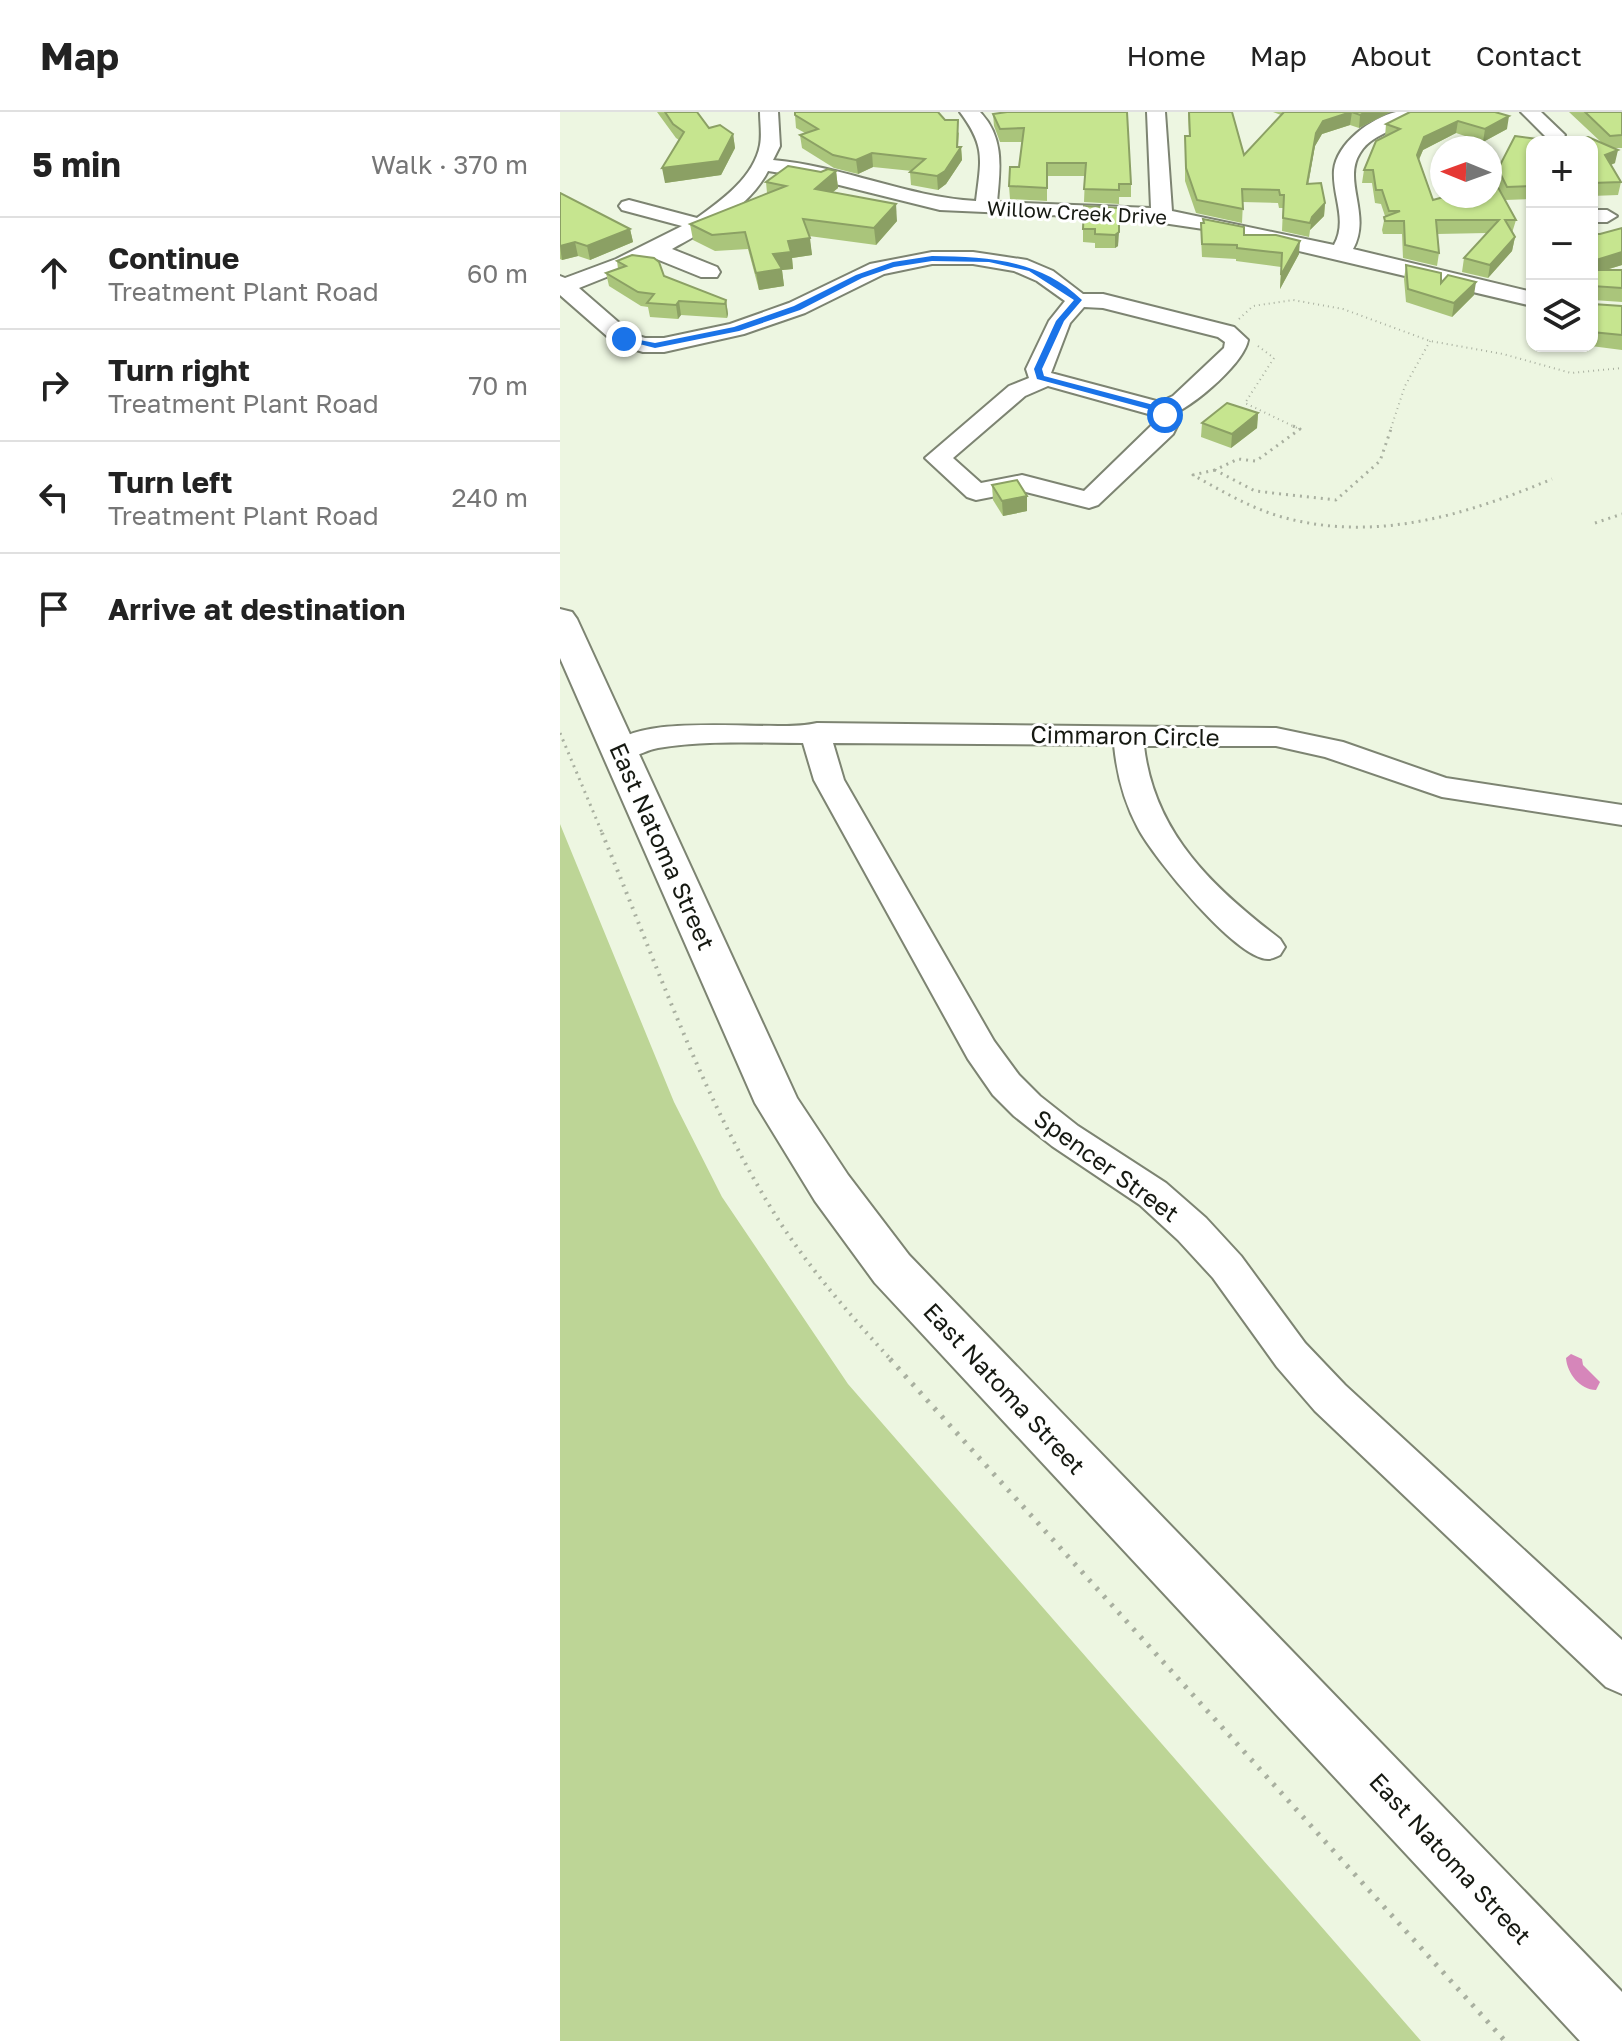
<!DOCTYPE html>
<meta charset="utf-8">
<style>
body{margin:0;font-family:"Golos Text",sans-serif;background:#f6f6f6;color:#222}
.controls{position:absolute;right:24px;top:24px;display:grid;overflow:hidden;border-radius:16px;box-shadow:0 2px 6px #0004}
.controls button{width:72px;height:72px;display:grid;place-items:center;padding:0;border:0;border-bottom:2px solid #e0e0e0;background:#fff;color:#222;font:40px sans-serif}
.compass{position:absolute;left:870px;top:24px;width:72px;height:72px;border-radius:50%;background:#fff;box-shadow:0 2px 6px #0004;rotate:271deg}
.stop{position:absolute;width:24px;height:24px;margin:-18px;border:6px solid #1a73e8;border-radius:50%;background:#fff}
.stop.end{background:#1a73e8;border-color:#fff;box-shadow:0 2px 8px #0008}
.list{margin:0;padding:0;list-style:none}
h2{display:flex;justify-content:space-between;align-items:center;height:104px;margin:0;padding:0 32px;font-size:34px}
h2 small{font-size:26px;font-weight:400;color:#767676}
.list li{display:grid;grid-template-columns:52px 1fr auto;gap:24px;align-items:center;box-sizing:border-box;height:112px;padding:0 32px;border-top:2px solid #e0e0e0}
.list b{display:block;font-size:30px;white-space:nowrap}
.list p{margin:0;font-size:26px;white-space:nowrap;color:#767676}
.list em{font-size:26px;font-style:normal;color:#767676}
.icon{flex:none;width:44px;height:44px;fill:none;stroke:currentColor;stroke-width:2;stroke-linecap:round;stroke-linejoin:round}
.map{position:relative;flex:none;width:1062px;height:1929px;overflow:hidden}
header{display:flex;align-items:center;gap:48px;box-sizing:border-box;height:112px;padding:0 40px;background:#fff;border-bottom:2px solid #e0e0e0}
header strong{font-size:38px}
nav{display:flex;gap:44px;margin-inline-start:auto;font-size:28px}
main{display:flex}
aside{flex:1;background:#fff}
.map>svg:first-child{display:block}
</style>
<header>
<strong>Map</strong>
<nav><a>Home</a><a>Map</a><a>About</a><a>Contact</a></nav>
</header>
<main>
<aside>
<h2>5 min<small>Walk · 370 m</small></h2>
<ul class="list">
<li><svg class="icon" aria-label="ahead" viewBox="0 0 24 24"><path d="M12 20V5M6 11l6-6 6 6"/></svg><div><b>Continue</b><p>Treatment Plant Road</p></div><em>60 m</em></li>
<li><svg class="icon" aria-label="right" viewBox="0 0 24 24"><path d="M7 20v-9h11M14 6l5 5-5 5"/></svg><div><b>Turn right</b><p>Treatment Plant Road</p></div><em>70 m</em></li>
<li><svg class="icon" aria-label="left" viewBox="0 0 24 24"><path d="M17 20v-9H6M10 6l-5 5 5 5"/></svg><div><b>Turn left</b><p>Treatment Plant Road</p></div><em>240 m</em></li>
<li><svg class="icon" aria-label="arrive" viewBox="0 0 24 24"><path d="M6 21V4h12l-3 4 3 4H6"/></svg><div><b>Arrive at destination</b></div></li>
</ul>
</aside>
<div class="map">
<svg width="1062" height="1929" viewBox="0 0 1062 1929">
<rect width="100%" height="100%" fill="#edf6e1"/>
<path fill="#bdd596" d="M0,712L114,990L162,1085L288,1272L861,1929H0Z"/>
<path fill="#d686ba" d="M1011,1242L1022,1247L1023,1253L1040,1270L1036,1278C1020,1278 1007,1261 1006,1246Z"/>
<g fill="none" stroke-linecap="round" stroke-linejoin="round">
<g stroke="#7d8472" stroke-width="4">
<g id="minor">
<path d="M200,0H218L220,34L213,48C283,54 346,85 416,89C421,47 426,35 400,0H420C445,26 440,57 437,90L591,96L587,0H605L612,99L774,133C788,108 772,84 774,58C777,31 811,6 836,0C844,0 854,0 861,0C846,18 814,18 800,41C782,69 812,103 793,137L972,180V194L650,118L576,107L380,98L247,65L208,59C189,96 146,118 112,137L157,155L160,160L157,165H141L94,146L19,176L72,222L85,226H104L170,212L229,191L310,152L372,140H413L467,148L493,159L523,182H543L674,215L688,228C684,251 637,291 615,301L619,310L613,322L538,393L529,396L462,379L416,388L407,385L365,346L449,274L469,266L466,257L489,209L505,189L477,169L454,159L413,152H372L324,162L245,201L184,222L104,240H83L56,232L0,183V164L5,166L56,147L122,114L62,98L59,94L62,90L69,88L137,106C162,88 194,65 200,33C202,23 200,10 200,0ZM524,195L543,196L658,225L665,230L664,236L613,284L600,290L491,261L510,211ZM488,274L592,303L595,310L524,379L462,363L421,371L393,346L465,284Z"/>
<path d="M961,0H981L1005,23L1002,27H988Z"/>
<path d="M1032,98H1047L1057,104L1047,110H1032Z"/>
<path d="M257,611L716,616L783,630L886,666L1062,693V713L882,685L765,645L716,634H584C594,721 653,776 720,827L725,835L720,843C716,845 712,847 708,847C676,847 593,745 578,716C564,690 557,663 554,633L273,631L284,668L434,929L459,963L480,984L518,1014L606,1071L646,1106L681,1144L745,1231L785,1273L1062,1528V1582L1046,1575L755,1299L717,1255L653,1166L618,1128L580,1093L492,1034L454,1004L433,983L408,947L254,668L243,631C195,631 146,628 98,636C81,639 69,651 50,646L46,639C74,596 213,622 257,611Z"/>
</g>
</g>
<g stroke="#7d8472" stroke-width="4">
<path id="major" d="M0,497L12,500L17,507L237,986L288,1063L349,1143L1062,1880V1929H1020L315,1171L255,1089L195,991L0,546Z"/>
</g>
<g stroke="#a9b0a0" stroke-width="2" stroke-dasharray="1 4" stroke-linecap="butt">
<path d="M679,207L693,194L733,188L783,197L870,229L943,242L1011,261L1062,256"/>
<path d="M698,234L714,246L685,291L737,316"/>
<path d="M831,316L845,274L870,229"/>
</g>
<g stroke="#a9b0a0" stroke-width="3" stroke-dasharray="2 5" stroke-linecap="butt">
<path d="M733,314L740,317L696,349L678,347L655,358L695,379L776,388L820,349L832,314"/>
<path d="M655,358L633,363C662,379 690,396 722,405C815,431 906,403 992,367"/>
<path d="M1035,411L1062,402"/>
<path d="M0,621L43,723"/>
</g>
<path stroke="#a9b0a0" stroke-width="4" stroke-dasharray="2 6" stroke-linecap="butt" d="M42,721C97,852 144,992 221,1112C254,1162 292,1205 332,1249"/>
<path stroke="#a9b0a0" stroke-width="5" stroke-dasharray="3 8" stroke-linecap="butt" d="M330,1247L945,1929"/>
<use href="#minor" fill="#fff" fill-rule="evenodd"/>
<use href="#major" fill="#fff" fill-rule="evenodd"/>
</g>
<g fill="#aac57b">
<path d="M97,0H137L149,16L173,22L175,36L161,63L105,71L119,28L116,26Z"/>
<path d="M628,0H672L684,43L721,3L713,0H830L799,16L790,13L762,22L755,34L748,72L765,91L764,104L750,118L749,125L722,119L723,96H719L718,91L683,90L682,111L636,101L625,69V24H629Z"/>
<path d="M1009,0H1062V36H1054L1055,51L1051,53L1061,70L1058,83L1032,84V30H1041Z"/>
<path d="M433,2L571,72V85H559V92L524,90L525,64H487V89L450,87L449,74L459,55L462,30H440L434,14Z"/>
<path d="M943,2L947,17L923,30L896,21L863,38L859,48L873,88L943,85L936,70L938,57L972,30V87L945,88L956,108L952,121L955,125L952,139L928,166L902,160L904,146L927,121L877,122L879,141L877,154L843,146L842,122H823L822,118L825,104L821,92L815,91L812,71H802L804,58L825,25L826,12Z"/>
<path d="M235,3L385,8L399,21L398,35H401L402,48L386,72L378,78L351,73L350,60L352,59L313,55L298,62L274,56L242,36L240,23L245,21L236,16Z"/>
<path d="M276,59L278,76L273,80L337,109L316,133L249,124L252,143L232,146L233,157L222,158L224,174L199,178L188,137L155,139L133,128L130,112L207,81L206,70L261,60Z"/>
<path d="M0,81L70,117L73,130L30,148L18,144L2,148L0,147Z"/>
<path d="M559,96L558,134L555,136H535V131L523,130V117Z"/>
<path d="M643,107L684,123L739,142L720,177L721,155L676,149V147L642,145L641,124V111H643Z"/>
<path d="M1062,116V153L1046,158H1062V190L1033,188V192L1062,194V238L1031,234H1032V122H1040Z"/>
<path d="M57,149L104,164L166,188L168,202L167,206L121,203L118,207L90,205L88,195L81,194L49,174L46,161L58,157Z"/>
<path d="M846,153L881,171L914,183L892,205L846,190L844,167Z"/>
<path d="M972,216V232H969Z"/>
<path d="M986,234H1014L1013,238Z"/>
<path d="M698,301L697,316L671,336L641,325L642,311Z"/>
<path d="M432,373L467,399L443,404L433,388Z"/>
</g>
<g fill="#8ba064">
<path d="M792,0L790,13L762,22L755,34L746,85L756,21L763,9Z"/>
<path d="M806,0H830L799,16L800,3Z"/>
<path d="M949,4L947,17L923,30L925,17Z"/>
<path d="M398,8V40L401,35L402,48L386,72L378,78L377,64Z"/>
<path d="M898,9L896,21L863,38L855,56L857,43L864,25Z"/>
<path d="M173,22L175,36L161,63L105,71L102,56Z"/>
<path d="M1058,38L1055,51L1042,56L1045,43Z"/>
<path d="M312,41L313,55L298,62L296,48Z"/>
<path d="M276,59L278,76L256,93L255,77Z"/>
<path d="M765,91L764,104L750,118L749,125L752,105Z"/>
<path d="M336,92L337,109L316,133L314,116Z"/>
<path d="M70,117L73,130L30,148L27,134Z"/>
<path d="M559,120L558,134L555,136V123Z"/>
<path d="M955,125L952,139L928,166L930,153Z"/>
<path d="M250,126L252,143L232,146L233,157L222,158L224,174L199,178L196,161L213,142L228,129Z"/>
<path d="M740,129L739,142L720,177L721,163Z"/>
<path d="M15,130L18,144L2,148L0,134Z"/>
<path d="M1062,140V153L1032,162L1033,149Z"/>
<path d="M916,170L914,183L892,205L894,191Z"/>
<path d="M166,188L168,202L167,206L165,192Z"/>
<path d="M119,189L121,203L118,207L116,193Z"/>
<path d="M698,301L697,316L671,336L672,322Z"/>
<path d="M467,384V399L443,404L442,389Z"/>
</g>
<g fill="#c6e58f" stroke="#8ba064" stroke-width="2">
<path d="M105,0H137L149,16L160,13L173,22L159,49L102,56L124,20L113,12Z"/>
<path d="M235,0H378L385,8H398L397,35H401L385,59L377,64L350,60L365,47L312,41L296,48L273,43L240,23L258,17L235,3Z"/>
<path d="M447,0H567L571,72H559V78L524,77L526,51H487V76L449,74L450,55H459L464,16L440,17L433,2Z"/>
<path d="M629,0H672L684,43L724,0H791L763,9L756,21L747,72L761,71L765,91L752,105L750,111L723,106L724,83H720L719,78L682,77L683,97L637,88L626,56L625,24H630Z"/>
<path d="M792,0H806L800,3Z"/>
<path d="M850,0H935L949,4L925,17L898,9L864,25L857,43L873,88L887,84H930V70L934,68L956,108H945L955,125L930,153L904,146L939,108H876L879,141L845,133L844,109H825L824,105L840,99H829L822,78H816L813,58H804L816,29L840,17L826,12Z"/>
<path d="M1025,0H1062V23L1050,24Z"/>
<path d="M955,24L1001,30H972V74L947,75L938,57Z"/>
<path d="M1028,25L1058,38L1045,43L1061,70L1032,71V30H1012Z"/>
<path d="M228,54L261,60L268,57L276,59L255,77L336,92L314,116L243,107L250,126L228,129L231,140L213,142L222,157L196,161L185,120L152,123L130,112L226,74L206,70Z"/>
<path d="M0,81L70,117L27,134L15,130L0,134Z"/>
<path d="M524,94L559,96V120L555,123L535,122V117H523Z"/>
<path d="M643,107L684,115V123H716L740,129L721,163L722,141L677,136V133L642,132L641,111H644Z"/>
<path d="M1062,116V140L1033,149L1032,122H1040Z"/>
<path d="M72,143L94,146L99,150L104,164L166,188L165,192L119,189L116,193L87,191L94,182L78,180L46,161L66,154L57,149Z"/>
<path d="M846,153L881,161V171L888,163L916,170L894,191L848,177Z"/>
<path d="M1032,158H1062V176L1033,174V192L1062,194V223L1032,220Z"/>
<path d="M667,291L698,301L672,322L642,311Z"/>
<path d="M457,368L467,384L442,389L432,373Z"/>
</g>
<path fill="#1a73e8" d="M372,144C428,145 480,147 522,188L504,209L482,257L484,264L605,296L610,303L602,305L599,300L477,267L474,257L496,209L514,188L469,159L429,150L372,149L334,155L302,166L240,198L179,219L95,236L60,227L64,225L95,231L174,215L234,194L296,163L333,150Z"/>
<g text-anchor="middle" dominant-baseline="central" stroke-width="6" stroke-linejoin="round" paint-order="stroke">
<g font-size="20" fill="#161912" stroke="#fff">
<text transform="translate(517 100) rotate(3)">Willow Creek Drive</text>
</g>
<g font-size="24" fill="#161912" stroke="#fff">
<text transform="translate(565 623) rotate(1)">Cimmaron Circle</text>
<text transform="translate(103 734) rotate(66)">East Natoma Street</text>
<text transform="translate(547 1053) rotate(36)">Spencer Street</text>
<text transform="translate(445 1276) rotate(47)">East Natoma Street</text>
<text transform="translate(891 1746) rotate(47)">East Natoma Street</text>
</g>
</g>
</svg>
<div class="controls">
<button>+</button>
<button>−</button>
<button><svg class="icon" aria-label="layers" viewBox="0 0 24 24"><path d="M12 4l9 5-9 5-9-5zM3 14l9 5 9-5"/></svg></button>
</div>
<svg class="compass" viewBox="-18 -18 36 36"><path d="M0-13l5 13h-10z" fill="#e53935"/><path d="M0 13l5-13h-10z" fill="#767676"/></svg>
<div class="stop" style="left:605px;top:303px"></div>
<div class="stop end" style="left:64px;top:227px"></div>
</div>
</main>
